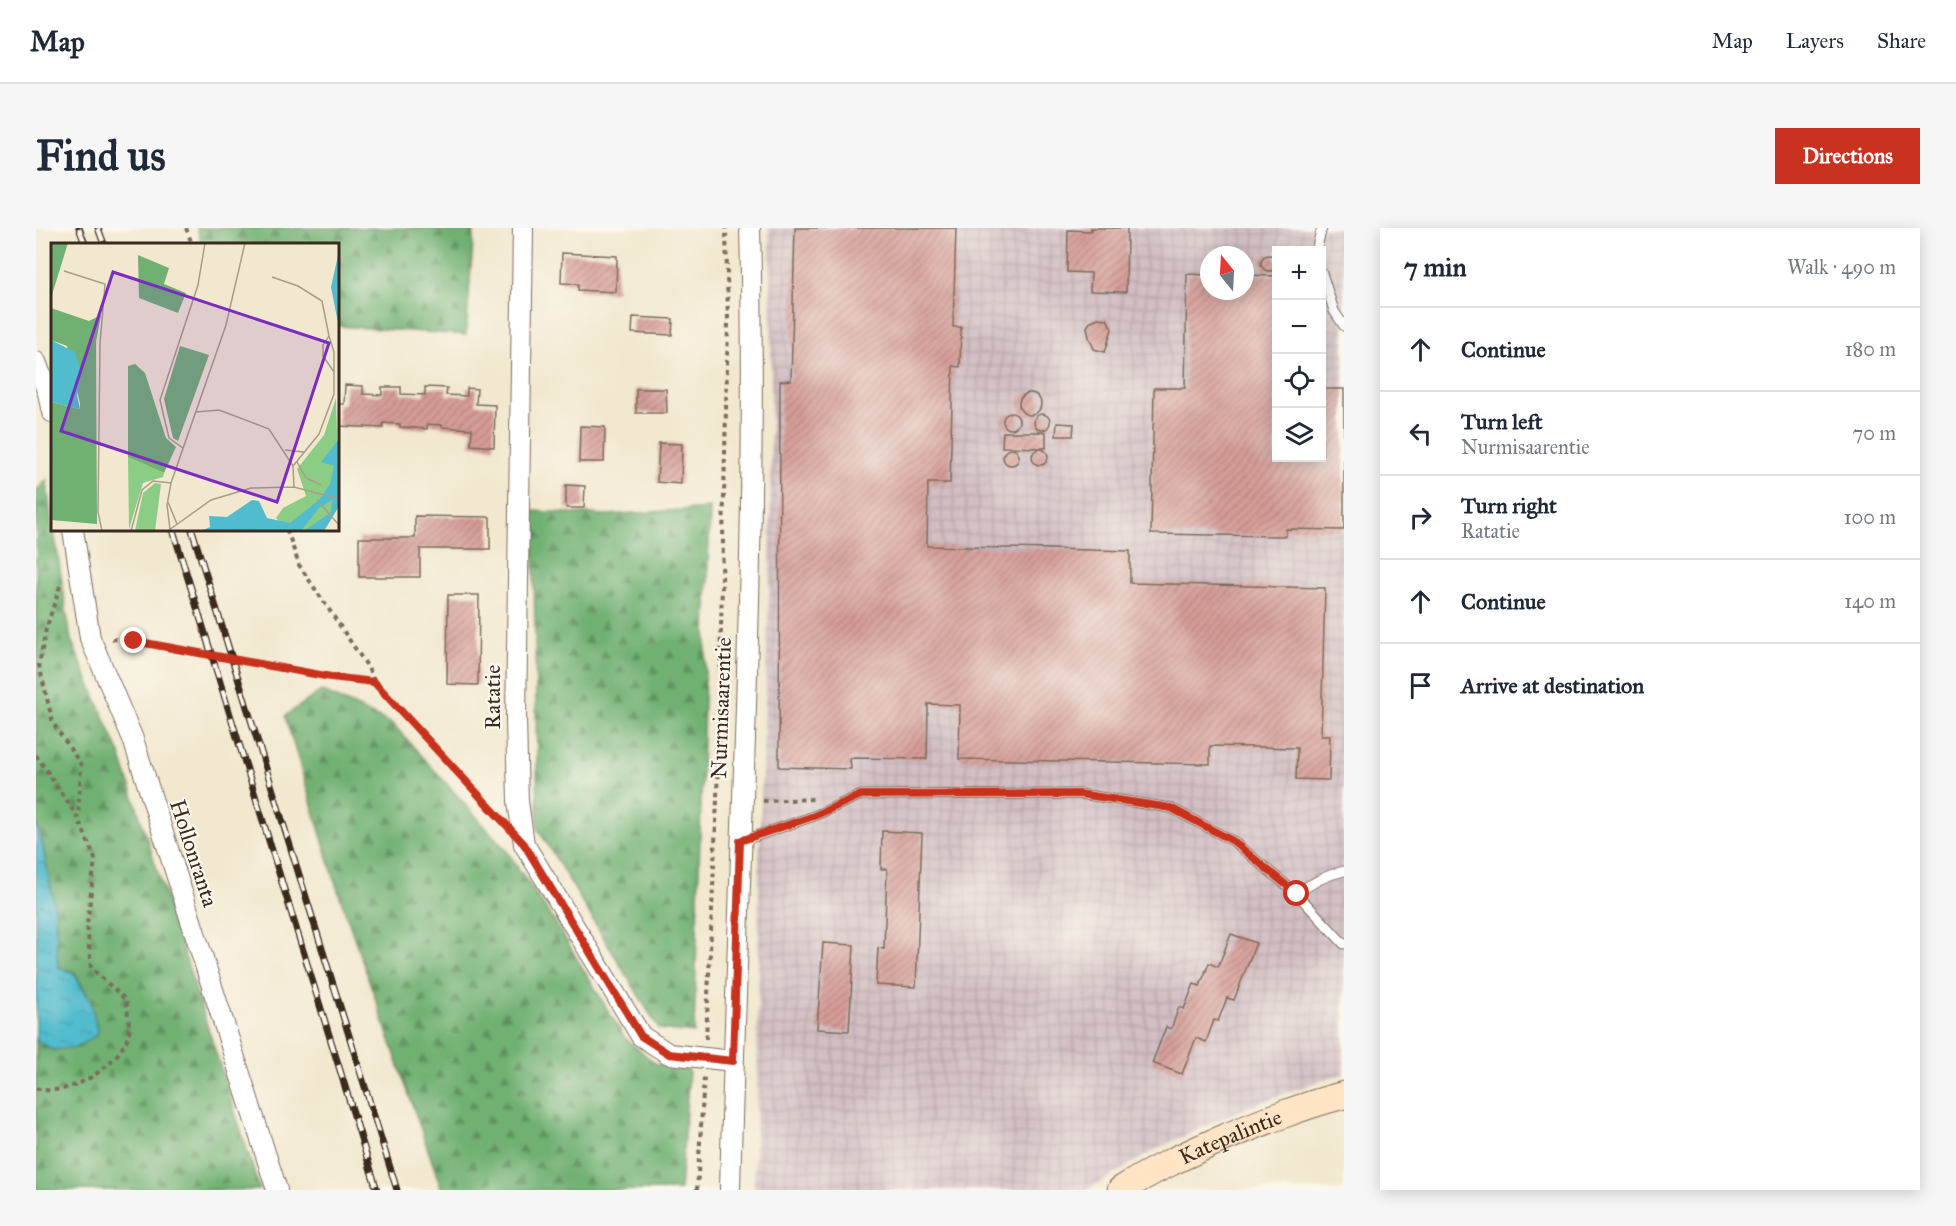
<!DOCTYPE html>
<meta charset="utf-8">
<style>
body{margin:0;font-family:"IM FELL Great Primer",serif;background:#f6f6f7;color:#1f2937}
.controls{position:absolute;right:18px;top:18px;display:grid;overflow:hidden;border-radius:0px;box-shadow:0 3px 15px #0003}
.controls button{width:54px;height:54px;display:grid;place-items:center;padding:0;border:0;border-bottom:2px solid #e0e1e3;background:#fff;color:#1f2937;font:30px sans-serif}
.compass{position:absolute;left:1164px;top:18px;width:54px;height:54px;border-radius:50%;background:#fff;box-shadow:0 3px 15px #0003;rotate:342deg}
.stop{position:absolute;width:18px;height:18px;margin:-14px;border:4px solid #c8321e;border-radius:50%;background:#fff}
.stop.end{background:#c8321e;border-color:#fff;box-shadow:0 2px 6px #0008}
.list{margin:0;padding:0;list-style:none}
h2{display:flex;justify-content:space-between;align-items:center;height:78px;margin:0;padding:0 24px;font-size:26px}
h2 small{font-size:20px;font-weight:400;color:#747a83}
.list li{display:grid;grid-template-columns:39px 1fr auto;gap:18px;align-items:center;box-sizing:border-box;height:84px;padding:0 24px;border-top:2px solid #e0e1e3}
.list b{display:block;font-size:22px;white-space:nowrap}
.list p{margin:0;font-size:20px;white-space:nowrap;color:#747a83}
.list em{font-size:20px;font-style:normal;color:#747a83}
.icon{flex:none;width:33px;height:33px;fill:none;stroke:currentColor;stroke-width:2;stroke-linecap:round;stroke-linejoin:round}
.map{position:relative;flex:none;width:1308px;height:962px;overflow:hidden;border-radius:0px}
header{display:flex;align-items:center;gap:36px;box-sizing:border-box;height:84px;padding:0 30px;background:#fff;border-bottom:2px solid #e0e1e3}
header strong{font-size:28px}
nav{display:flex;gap:33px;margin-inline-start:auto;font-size:21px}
.intro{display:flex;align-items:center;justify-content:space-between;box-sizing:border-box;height:144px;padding:0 36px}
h1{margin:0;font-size:42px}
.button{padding:15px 27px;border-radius:0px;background:#c8321e;color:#fff;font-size:21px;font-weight:700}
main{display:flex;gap:36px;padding:0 36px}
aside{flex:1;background:#fff;border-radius:0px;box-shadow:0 3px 15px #0003}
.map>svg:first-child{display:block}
</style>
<header>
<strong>Map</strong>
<nav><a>Map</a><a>Layers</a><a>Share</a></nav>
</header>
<div class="intro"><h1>Find us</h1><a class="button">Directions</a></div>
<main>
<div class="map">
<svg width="1308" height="962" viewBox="0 0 1308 962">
<defs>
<pattern id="industrial-grid" width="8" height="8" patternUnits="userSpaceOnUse" patternTransform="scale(1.5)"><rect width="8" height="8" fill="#d2bec3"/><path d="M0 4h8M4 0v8" fill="none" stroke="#b5a3a7"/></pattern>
<pattern id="forest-firs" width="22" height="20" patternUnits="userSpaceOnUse" patternTransform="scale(1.5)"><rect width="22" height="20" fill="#70b072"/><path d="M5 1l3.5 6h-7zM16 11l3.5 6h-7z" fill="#5d8f5d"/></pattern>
<pattern id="water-ripples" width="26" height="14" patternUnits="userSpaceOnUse" patternTransform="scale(1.5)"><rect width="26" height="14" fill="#51bccd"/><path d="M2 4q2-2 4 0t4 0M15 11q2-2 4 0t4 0" fill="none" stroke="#4499a6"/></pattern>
<pattern id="building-hatch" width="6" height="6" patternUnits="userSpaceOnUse" patternTransform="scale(1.5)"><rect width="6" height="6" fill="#d69d98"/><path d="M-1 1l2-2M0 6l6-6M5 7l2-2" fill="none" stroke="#af807b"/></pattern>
</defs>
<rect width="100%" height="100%" fill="#fbf7ec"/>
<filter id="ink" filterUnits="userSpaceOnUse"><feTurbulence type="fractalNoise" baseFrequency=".0167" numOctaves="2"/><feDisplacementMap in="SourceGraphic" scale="12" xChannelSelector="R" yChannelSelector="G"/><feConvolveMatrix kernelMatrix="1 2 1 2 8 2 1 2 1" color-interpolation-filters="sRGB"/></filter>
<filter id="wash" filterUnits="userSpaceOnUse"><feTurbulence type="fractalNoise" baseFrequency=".008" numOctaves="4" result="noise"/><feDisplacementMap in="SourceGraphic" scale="24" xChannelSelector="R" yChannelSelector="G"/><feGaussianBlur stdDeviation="1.35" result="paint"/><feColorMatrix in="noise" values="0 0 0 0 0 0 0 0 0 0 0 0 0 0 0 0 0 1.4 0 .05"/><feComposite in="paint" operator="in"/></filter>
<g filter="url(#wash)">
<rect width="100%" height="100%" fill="#f2e8cf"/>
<path fill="url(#industrial-grid)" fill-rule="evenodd" d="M733,0H1308V846L1295,849L1209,880L1124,919L1051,962H718L721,848L723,628L734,344L735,101ZM1240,22H1286V230H1240ZM1173,27H1209V63H1173Z"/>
<g fill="url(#forest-firs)" stroke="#566d48" stroke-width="1.5">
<path d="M161,0H438L430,107L302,98V16H166Z"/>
<path d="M11,252L16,302H18L35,412L84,526L224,962H0V812L17,822L41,818L55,773L38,744L22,739L19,681L4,604L0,597V263Z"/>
<path d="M674,280L658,805L623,801L502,601L497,283L571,287Z"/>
<path d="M285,463L357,496L470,622L522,699L588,809L620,836L653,842L644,962H406L302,663L249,488Z"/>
</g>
<path fill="url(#water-ripples)" stroke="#467376" stroke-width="1.5" d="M0,597L4,604L19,681L22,739L37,744L55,773L62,806L41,819L17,822L0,812Z"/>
<g id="blocks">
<g fill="url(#building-hatch)">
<path d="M759,0H920L917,99H925L924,139L917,138L914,255H892L891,318L1094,323V355L1289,360L1285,508H1294L1293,552L1260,551L1261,520L1174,518V536L923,531L924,477L892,476L891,531L814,530L815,541L743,539L744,153L755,152Z"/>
<path d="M1055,0H1091L1090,64L1054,63L1055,45L1031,44L1032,2L1055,3Z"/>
<path d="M526,25L581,28L580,64L542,62V56L525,55Z"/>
<circle cx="1233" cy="35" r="8"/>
<path d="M1151,46L1173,47V63H1209V47L1240,48V230H1286V161H1308V302L1250,301V308L1115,306L1118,160H1149Z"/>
<path d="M597,89L637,91L636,107L596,105Z"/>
<path d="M1062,90L1071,91L1076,101L1069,124L1058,121L1053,109L1051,99L1055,93Z"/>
<path d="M309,157L327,158V166L346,167V159H365V166L389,167V159L411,160L410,167L431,168V160L441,161L440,176L459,177L458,219L435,217L436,201L406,199V197L391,196V201L364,199V196L347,195V200L302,198V176H308Z"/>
<path d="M600,161H630L631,185H600Z"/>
<circle cx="994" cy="176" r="11"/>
<circle cx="975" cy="193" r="8"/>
<circle cx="1006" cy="194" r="8"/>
<path d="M1021,195L1038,196L1037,208H1020Z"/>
<path d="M544,198L569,199L568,234H543Z"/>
<path d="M967,204H1010V220L966,219Z"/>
<path d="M623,215L646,216L645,256L621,254Z"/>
<circle cx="1004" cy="229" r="8"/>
<circle cx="975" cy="229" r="8"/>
<path d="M530,257L549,258L548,280H530Z"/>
<path d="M379,288L454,289V321H384V349H323V310H379Z"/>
<path d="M412,367H443L442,457L411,456Z"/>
<path d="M846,603L886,605L880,759L840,757L842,720L848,721L851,641H845Z"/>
<path d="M1195,706L1220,715L1198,772L1191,770L1182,793L1178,792L1170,814L1160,810L1146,846L1116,835L1130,799L1135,801L1143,779L1148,781L1158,756L1164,758L1173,735L1182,739Z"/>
<path d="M787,715L818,717L813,803L781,801Z"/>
</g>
</g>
</g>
<g filter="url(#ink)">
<use href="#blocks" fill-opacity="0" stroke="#7b6c5c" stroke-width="1.5"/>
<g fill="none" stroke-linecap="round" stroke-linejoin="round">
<g stroke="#7b6c5c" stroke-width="11">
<g id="lane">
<path d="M1280,22L1286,0"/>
<path d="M1286,45L1298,83L1308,98"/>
<path d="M706,613L778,588L825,567L1044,566L1135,580L1197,613L1261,666L1308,716"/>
<path d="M1261,666C1276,654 1290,647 1308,643"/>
</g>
</g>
<g stroke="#7b6c5c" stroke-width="22">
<g id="street">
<path d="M487,0L480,491L482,573L488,616L605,808L633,826L697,833"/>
<path d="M0,134L12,165L16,184"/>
<path d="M37,302L54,410L97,511L241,962"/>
<path d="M694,962C702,641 722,321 714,0"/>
</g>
</g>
<g stroke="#7b6c5c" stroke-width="29">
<g id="secondary">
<path id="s1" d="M1085,962C1116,942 1149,927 1183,912C1224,895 1265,878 1308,867"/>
</g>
</g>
<g stroke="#7b6c5c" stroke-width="4" stroke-dasharray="4.5 4.5" stroke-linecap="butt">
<path d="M150,0L156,16"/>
<path d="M251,302L263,337L331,438L338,453"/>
<path d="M24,358L10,401L3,437L17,495L45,537L42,589"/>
<path d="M76,411L98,413L144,423"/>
<path d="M295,449L338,454L463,589"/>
<path d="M0,527L42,590L59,631L51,696L55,740L90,772C91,781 95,802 92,809C80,839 32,871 0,860"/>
<path d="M727,573L777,571"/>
<path d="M670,811L681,572L692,94L690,0"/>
<path d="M661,962L668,849"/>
</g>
<use href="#lane" stroke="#fff" stroke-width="9"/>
<use href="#street" stroke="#fff" stroke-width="20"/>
<use href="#secondary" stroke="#ffe4c6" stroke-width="27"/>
<g stroke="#3b2a1e" stroke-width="7">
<g id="rail">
<path d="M43,0L49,16"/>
<path d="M62,0L68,16"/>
<path d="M137,302L341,962"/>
<path d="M156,302L361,962"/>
</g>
</g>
<use href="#rail" stroke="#fbf7ec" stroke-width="4.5" stroke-dasharray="14" stroke-linecap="butt"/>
<path stroke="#7b6c5c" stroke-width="4" stroke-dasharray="4.5 4.5" stroke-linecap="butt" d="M144,423L295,449"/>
</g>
</g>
<g fill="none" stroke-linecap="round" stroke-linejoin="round" filter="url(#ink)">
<path stroke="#c8321e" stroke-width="8" d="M98,413L295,449L338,454L488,616L605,808L633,826L697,833L704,613L778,588L825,567L1044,566L1135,580L1197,613L1261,666"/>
</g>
<g text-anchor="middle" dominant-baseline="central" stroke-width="4.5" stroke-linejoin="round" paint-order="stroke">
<g font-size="22" fill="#3b2a1e" stroke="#fbf7ec">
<text transform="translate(456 469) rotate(-90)">Ratatie</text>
<text transform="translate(685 480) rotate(-88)">Nurmisaarentie</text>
<text transform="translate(158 625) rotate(72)">Hollonranta</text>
<text stroke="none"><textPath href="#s1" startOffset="122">Katepalintie</textPath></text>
</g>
</g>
<g transform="translate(15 15)">
<rect width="288" height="288" fill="#f2e8cf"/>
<path d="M77,214L113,230L112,234L92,240L78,286ZM104,240L110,241L104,288H84L92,250Z" fill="#8bcd85"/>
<path d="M0,0H17L0,55ZM87,12L118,25L113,41L135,50L127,70L88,55ZM0,65L38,78L50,72L45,99L46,281L0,277V159L29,166V160L16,103L0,97ZM129,103L158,112L127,198L122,195L113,156ZM84,121L94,130L115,195L125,204L113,230L77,214V123Z" fill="#70b072"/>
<path d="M285,155L288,263L273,288H237L225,275L232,265L255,253L246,226L273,192Z" fill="#8bcd85"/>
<path d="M288,8V85L280,44ZM0,97L24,109L30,129L26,153L29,166L0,159ZM288,196V263L273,288H253L280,269L281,257L268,265L250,288H150L159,284L158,273L176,274L201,257L208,258L216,275L239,280L268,257L279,241L283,223L270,219Z" fill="#51bccd"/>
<path fill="none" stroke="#a99c88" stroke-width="1.5" d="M13,28L54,41L49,100L47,269L51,288M221,34L247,43L271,58L278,93M145,169L168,167L218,186L242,223M132,205L118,195L109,157L147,42L154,0M234,207L253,209M246,219L255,235L270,242M243,244L242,223L268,191L283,151V109L278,93L272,102V113L283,129M266,257L288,282M117,259L126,281M119,286L116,262L120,240L175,82L194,0M118,287L160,257L200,245L243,244L288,256M80,288L91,247L102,238L120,240"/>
<path fill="#7b2cbf" fill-opacity="0.15" stroke="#7b2cbf" stroke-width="3" d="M62,29L278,100L226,259L10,188Z"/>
<rect width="288" height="288" fill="none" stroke="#3b2a1e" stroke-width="3"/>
</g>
</svg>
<div class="controls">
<button>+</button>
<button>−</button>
<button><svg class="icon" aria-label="locate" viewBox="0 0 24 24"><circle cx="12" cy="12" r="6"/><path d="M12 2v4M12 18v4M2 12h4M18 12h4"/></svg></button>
<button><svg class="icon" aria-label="layers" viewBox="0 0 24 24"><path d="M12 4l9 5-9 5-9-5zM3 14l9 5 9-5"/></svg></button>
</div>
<svg class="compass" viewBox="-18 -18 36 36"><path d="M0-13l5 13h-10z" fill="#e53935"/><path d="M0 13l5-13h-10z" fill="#747a83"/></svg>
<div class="stop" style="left:1261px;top:666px"></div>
<div class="stop end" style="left:98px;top:413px"></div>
</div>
<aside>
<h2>7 min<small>Walk · 490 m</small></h2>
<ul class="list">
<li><svg class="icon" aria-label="ahead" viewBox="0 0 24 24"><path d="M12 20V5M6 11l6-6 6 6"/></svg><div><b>Continue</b></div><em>180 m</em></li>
<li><svg class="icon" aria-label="left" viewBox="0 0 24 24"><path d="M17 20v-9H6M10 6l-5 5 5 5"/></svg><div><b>Turn left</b><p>Nurmisaarentie</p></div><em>70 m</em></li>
<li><svg class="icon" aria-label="right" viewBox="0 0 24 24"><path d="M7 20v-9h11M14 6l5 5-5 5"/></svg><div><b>Turn right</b><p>Ratatie</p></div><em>100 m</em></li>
<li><svg class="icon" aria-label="ahead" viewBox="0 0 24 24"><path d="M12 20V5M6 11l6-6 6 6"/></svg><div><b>Continue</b></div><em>140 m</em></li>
<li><svg class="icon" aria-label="arrive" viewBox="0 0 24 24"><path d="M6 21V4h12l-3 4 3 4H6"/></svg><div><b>Arrive at destination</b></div></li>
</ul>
</aside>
</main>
